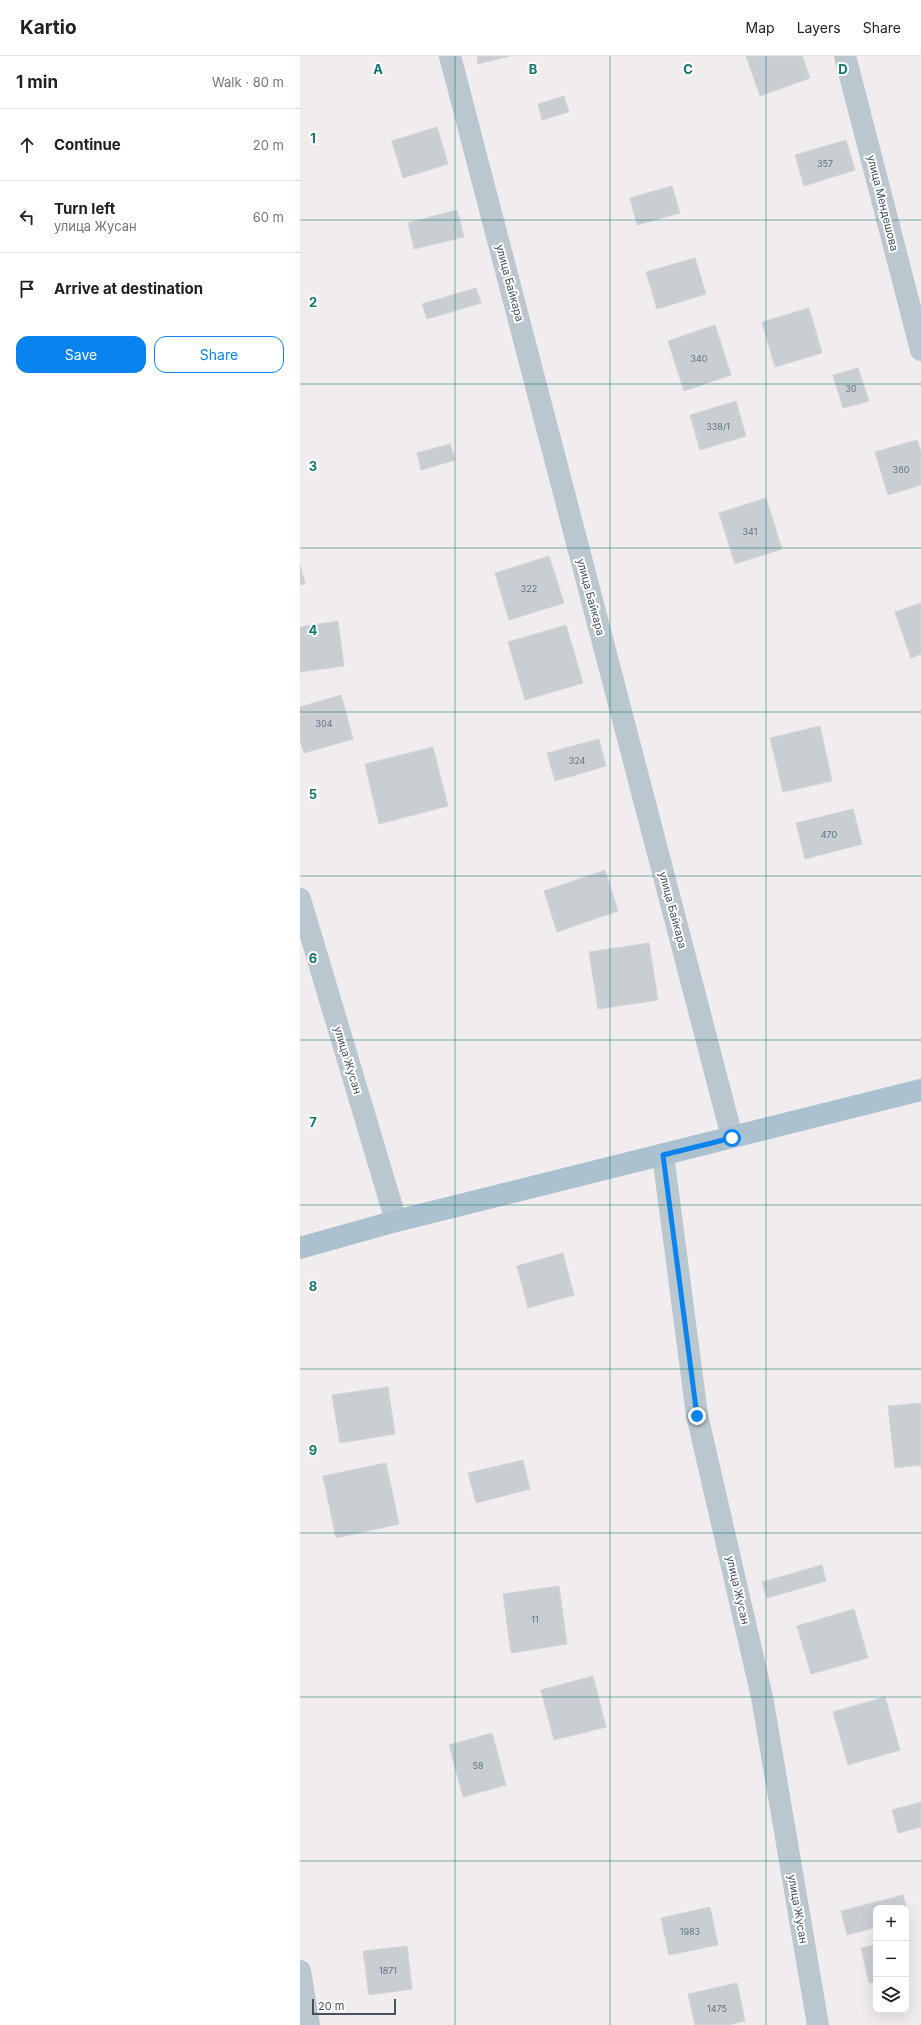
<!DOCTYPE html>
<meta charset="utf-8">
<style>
body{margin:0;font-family:Inter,sans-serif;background:#f2f2f2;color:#202124}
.controls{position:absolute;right:12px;bottom:12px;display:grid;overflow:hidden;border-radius:8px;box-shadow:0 4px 16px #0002}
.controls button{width:36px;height:36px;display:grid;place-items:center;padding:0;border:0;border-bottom:1px solid #e0e0e0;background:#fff;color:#202124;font:20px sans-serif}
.scale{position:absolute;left:12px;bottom:10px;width:84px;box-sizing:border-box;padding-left:4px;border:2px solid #44535d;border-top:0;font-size:11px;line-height:14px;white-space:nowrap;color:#44535d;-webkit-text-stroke:3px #fff;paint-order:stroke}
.stop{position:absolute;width:12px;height:12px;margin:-9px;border:3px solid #0983ef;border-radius:50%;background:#fff}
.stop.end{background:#0983ef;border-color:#fff;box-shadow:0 1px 4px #0008}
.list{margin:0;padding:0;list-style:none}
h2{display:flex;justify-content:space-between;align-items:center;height:52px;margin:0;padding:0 16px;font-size:17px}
h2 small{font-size:13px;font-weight:400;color:#757577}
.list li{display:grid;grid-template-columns:26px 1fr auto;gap:12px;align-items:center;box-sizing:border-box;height:72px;padding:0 16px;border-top:1px solid #e0e0e0}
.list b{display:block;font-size:15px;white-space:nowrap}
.list p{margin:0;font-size:13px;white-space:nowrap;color:#757577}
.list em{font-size:13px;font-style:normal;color:#757577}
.actions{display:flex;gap:8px;padding:12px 16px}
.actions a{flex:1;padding:9px 0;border:1px solid #0983ef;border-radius:12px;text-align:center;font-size:14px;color:#0983ef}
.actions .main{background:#0983ef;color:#fff}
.icon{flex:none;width:22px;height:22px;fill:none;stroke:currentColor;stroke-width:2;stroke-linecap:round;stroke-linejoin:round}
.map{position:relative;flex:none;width:621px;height:1969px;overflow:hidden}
header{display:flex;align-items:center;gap:24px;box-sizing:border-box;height:56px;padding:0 20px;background:#fff;border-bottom:1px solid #e0e0e0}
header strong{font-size:19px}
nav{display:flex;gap:22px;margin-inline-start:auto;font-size:14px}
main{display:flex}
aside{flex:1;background:#fff}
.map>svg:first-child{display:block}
</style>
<header>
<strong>Kartio</strong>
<nav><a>Map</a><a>Layers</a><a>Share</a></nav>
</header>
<main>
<aside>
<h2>1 min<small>Walk · 80 m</small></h2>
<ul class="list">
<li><svg class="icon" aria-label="ahead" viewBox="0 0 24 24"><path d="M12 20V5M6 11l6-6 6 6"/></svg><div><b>Continue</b></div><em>20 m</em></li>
<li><svg class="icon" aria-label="left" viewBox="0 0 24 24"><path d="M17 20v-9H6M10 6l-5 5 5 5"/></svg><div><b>Turn left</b><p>улица Жусан</p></div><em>60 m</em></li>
<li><svg class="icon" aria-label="arrive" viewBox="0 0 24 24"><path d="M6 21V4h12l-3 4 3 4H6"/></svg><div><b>Arrive at destination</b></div></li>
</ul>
<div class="actions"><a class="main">Save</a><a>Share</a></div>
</aside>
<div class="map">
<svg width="621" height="1969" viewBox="0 0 621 1969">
<rect width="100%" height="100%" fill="#f1edee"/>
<g fill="#c9ced3" stroke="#d1d4da">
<path d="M177,0H210L178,8Z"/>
<path d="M446,0H502L510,22L460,40Z"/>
<path d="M264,40L269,56L242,64L238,48Z"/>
<path d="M137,71L148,108L103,122L92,85Z"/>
<path d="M546,84L555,114L504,130L495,99Z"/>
<path d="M372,130L380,157L337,169L330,142Z"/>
<path d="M157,154L164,181L114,193L108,167Z"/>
<path d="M395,202L406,238L357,253L346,216Z"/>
<path d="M176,232L181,247L127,263L122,248Z"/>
<path d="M509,252L522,297L475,311L462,266Z"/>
<path d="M415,269L431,319L384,335L368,285Z"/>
<path d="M558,312L569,345L543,352L533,319Z"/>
<path d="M436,345L446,380L400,394L390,359Z"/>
<path d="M617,384L621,396V429L588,439L575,396Z"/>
<path d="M150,388L155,404L121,414L117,397Z"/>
<path d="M466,442L482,493L435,508L419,457Z"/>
<path d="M249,500L264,547L209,564L195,517Z"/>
<path d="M0,508L5,528L0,529Z"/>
<path d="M621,547V598L611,602L595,556Z"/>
<path d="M38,565L44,610L0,616V571Z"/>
<path d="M266,569L283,627L225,644L208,586Z"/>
<path d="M41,639L53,683L4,697L0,684V651Z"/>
<path d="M520,670L532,725L483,736L470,682Z"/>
<path d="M299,683L306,710L255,725L247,697Z"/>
<path d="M133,691L148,750L79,768L65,708Z"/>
<path d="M553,753L562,788L505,803L496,767Z"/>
<path d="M305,814L318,855L257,876L244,835Z"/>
<path d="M349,887L358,944L298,953L289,896Z"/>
<path d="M263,1197L274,1239L228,1252L217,1210Z"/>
<path d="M88,1331L95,1378L40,1387L32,1339Z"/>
<path d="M621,1347V1409L595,1412L588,1350Z"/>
<path d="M223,1404L230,1433L176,1447L168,1417Z"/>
<path d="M86,1407L99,1468L36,1482L23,1420Z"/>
<path d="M522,1509L526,1525L467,1542L462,1526Z"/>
<path d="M259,1530L267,1588L211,1597L203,1538Z"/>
<path d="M554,1553L568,1602L511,1618L497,1570Z"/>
<path d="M293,1620L306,1671L254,1684L241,1634Z"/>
<path d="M585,1641L600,1694L548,1709L533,1656Z"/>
<path d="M192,1677L206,1729L163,1741L149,1689Z"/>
<path d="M621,1746V1771L598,1777L592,1754Z"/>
<path d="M603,1839L609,1863H606V1852H576V1871L547,1879L541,1855Z"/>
<path d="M410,1851L418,1889L369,1899L361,1862Z"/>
<path d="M576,1889V1926L569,1927L561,1892Z"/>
<path d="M107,1890L112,1933L69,1939L63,1895Z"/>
<path d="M437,1927L445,1965L427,1969H395L388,1938Z"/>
</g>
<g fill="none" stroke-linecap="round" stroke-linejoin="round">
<g stroke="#bac7ce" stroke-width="22">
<path d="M150,0L432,1081"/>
<path d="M545,0L621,294"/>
<path d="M0,843L96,1165"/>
<path d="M363,1099L397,1359L462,1641L518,1969"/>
<path d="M0,1915L9,1969"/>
</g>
<path stroke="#abc1cf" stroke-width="22" d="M0,1192L96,1165L621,1034"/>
</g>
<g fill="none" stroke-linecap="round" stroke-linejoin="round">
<path stroke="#0983ef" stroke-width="5" d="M397,1360L363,1099L432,1082"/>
</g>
<path fill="none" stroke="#0f766e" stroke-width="1" stroke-opacity="0.55" d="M155,0V1969M310,0V1969M466,0V1969M0,164H621M0,328H621M0,492H621M0,656H621M0,820H621M0,984H621M0,1149H621M0,1313H621M0,1477H621M0,1641H621M0,1805H621"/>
<g text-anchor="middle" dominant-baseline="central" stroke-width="4" stroke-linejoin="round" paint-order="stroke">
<g font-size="9" fill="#65727a">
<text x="525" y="107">357</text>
<text x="399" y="302">340</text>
<text x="551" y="332">30</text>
<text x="418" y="370">338/1</text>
<text x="601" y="413">360</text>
<text x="450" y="475">341</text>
<text x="229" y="532">322</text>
<text x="24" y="667">304</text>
<text x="277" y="704">324</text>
<text x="529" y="778">470</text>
<text x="235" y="1563">11</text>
<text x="178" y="1709">58</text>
<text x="390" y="1875">1983</text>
<text x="88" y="1914">1871</text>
<text x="417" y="1952">1475</text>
</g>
<g font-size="11" fill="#44535d" stroke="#fff">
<text transform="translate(583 147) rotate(76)">улица Мендешова</text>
<text transform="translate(210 227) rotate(75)">улица Байкара</text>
<text transform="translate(291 541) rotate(75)">улица Байкара</text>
<text transform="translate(373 854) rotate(75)">улица Байкара</text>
<text transform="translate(48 1004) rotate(73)">улица Жусан</text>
<text transform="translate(438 1534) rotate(77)">улица Жусан</text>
<text transform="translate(498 1853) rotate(80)">улица Жусан</text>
</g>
</g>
<g font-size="13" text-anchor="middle" font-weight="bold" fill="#0f766e" stroke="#fff" stroke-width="4" stroke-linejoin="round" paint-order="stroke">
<text x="78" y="18">A</text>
<text x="233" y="18">B</text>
<text x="388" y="18">C</text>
<text x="543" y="18">D</text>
<text x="13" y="87">1</text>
<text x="13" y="251">2</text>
<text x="13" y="415">3</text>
<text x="13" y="579">4</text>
<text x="13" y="743">5</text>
<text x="13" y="907">6</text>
<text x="13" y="1071">7</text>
<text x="13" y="1235">8</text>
<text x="13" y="1399">9</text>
</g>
</svg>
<div class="controls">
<button>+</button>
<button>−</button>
<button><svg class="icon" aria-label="layers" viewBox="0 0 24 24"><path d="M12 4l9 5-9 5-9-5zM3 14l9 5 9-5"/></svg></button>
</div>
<div class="scale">20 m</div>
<div class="stop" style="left:432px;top:1082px"></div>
<div class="stop end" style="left:397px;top:1360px"></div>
</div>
</main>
